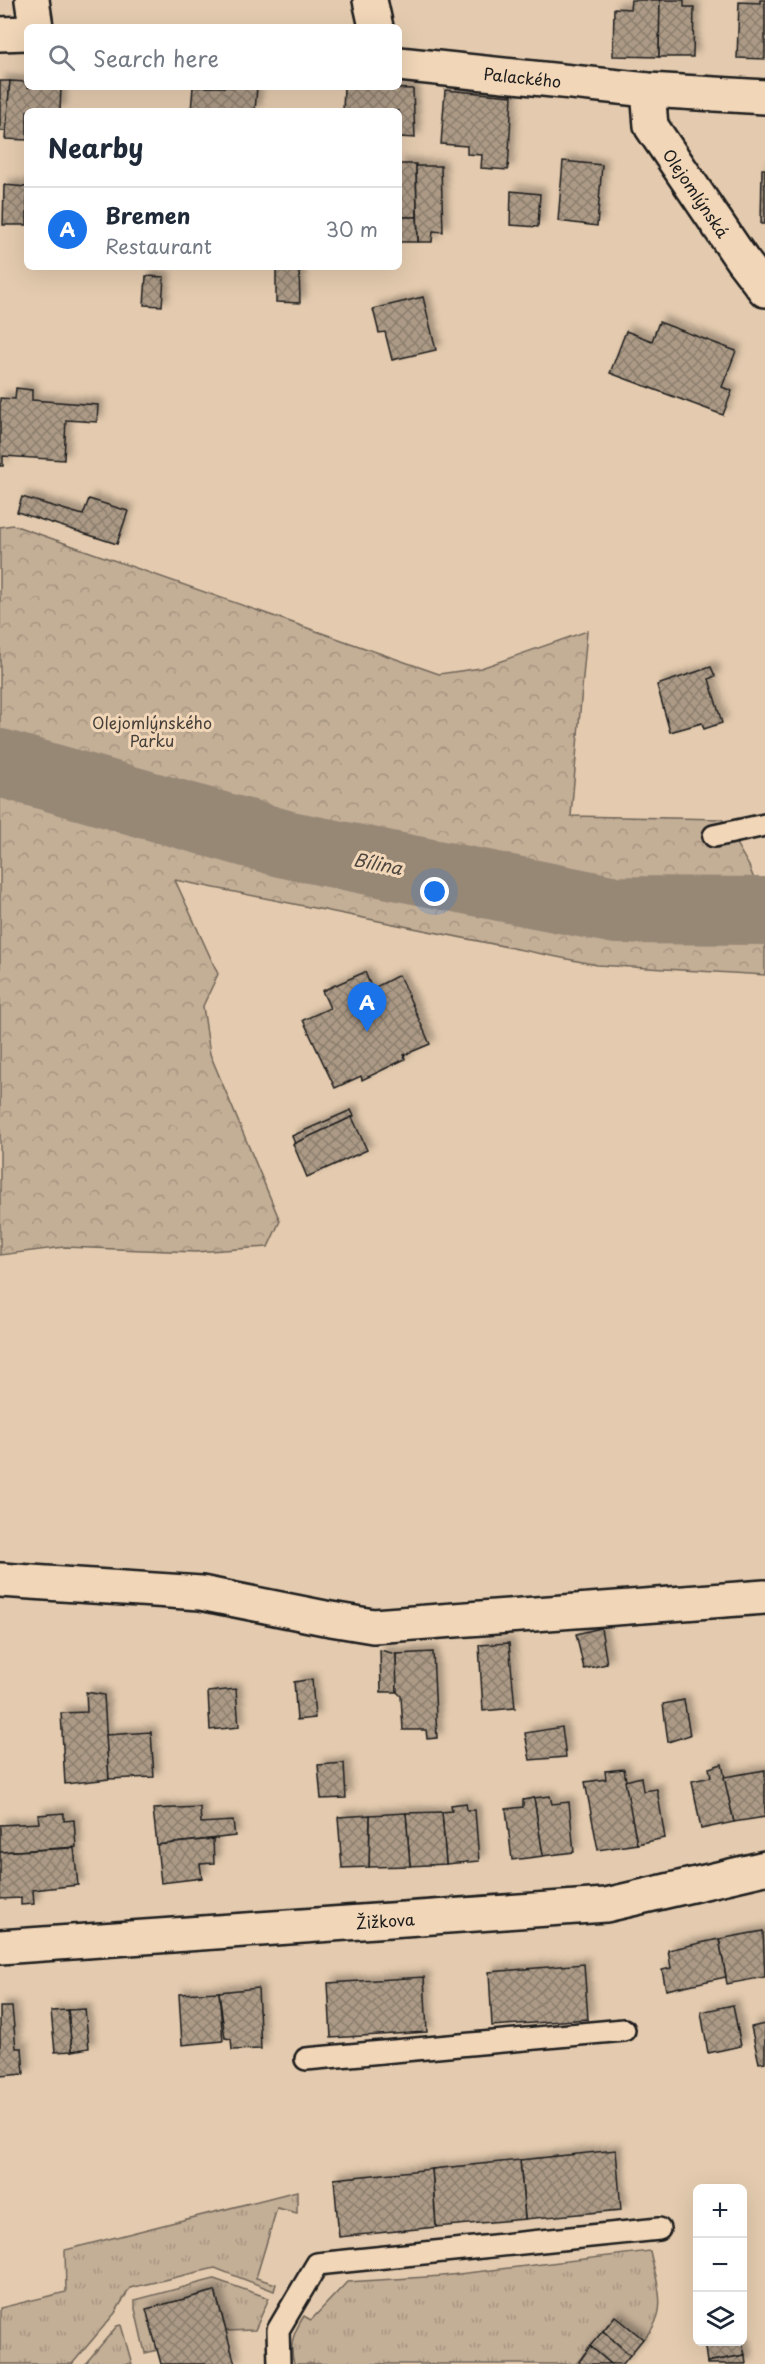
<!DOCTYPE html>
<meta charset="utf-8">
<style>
body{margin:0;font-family:"Playpen Sans",sans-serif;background:#f6f6f7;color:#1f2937}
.controls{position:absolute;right:18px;bottom:18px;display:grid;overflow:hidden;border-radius:9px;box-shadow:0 6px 24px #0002}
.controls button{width:54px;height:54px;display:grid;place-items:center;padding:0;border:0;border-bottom:2px solid #e0e1e3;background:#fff;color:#1f2937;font:30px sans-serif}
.you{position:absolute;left:435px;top:892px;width:21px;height:21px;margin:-15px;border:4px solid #fff;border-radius:50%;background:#1a73e8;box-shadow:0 0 0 9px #1a73e833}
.badge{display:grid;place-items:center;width:39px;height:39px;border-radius:50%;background:#1a73e8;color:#fff;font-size:20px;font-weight:700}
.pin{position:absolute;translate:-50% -50px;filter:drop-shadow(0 2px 3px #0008)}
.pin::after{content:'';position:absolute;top:32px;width:21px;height:18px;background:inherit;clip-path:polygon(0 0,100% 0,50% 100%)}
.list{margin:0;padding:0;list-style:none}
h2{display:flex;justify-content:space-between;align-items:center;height:78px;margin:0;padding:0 24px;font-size:26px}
h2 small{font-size:20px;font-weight:400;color:#747a83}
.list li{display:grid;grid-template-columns:39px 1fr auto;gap:18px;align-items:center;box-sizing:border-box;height:84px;padding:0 24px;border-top:2px solid #e0e1e3}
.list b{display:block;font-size:22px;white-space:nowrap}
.list p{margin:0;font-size:20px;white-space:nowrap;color:#747a83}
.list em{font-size:20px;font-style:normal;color:#747a83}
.icon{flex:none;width:33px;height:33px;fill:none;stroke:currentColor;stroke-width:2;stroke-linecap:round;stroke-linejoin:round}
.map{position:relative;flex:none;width:765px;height:2364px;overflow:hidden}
.search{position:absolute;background:#fff;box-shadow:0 6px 24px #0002;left:24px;top:24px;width:378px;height:66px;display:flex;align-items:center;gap:15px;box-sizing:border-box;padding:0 21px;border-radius:9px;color:#747a83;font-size:22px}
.panel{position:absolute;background:#fff;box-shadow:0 6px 24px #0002;left:24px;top:108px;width:378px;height:162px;border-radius:9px}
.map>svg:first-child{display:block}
</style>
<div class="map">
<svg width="765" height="2364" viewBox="0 0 765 2364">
<defs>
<pattern id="grass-tufts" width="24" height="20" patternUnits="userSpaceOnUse" patternTransform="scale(1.5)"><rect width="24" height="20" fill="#c3ae96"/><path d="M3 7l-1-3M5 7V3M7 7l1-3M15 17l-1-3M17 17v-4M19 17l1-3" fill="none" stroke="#a79581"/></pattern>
<pattern id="forest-crowns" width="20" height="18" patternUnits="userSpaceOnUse" patternTransform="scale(1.5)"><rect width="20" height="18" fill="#c3ae96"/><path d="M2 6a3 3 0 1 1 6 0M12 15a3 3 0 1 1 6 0" fill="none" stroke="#a79581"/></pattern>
<pattern id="building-cross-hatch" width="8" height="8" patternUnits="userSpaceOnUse" patternTransform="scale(1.5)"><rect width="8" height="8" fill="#ac9a86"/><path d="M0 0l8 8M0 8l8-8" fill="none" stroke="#8b7d6d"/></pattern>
<filter id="shadow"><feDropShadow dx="5.5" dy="-5.5" stdDeviation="3" flood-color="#0004"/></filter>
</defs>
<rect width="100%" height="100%" fill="#e4cbaf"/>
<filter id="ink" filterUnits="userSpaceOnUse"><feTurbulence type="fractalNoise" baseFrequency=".0167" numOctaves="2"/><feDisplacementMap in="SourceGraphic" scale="12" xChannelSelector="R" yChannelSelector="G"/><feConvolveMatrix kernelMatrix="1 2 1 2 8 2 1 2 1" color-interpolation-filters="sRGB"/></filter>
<g filter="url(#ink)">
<g fill="url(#grass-tufts)" stroke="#706559" stroke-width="1.5">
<path d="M297,2191V2213L277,2208L256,2278L276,2284L274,2291L215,2268L130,2288L115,2313L72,2364H0V2308L66,2292L65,2250Z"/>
<path d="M650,2251C657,2284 671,2313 643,2339L615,2316L576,2364H294C289,2344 293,2333 304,2316L311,2320L347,2282L442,2276Z"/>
<path d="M214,2279L269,2298L255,2330L226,2331L215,2291L147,2309L158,2350L145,2353L135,2309V2300Z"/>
<path d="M121,2325L132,2364H85L117,2326Z"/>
</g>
<path fill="url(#forest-crowns)" stroke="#706559" stroke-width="1.5" d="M13,525L439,674L481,668L587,631L571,816L722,819L749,866L765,908V975L597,965L175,880L218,974L203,1006L210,1054L280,1221L268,1247L195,1252L64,1247L0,1255V527Z"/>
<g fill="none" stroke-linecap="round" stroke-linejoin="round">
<path stroke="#978876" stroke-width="68" d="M0,763L285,844L616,910L765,911"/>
</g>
<g fill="url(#building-cross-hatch)" stroke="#1c1c1c" stroke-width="1.5" filter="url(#shadow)">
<path d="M631,0H660L659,57L613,56L614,8L630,9Z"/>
<path d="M660,0H684V7H694L693,57H659Z"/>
<path d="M760,0H765V59L737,58L739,2L760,3Z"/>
<path d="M0,81H10L6,131H0Z"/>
<path d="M10,81L27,82V87H61L60,111H27V140L5,139Z"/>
<path d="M193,87H257L255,111H191Z"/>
<path d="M344,87L413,89L415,138L399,137V111H343Z"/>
<path d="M445,90L512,96L508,170L481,168L482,155L467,154V146L441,144Z"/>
<path d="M563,161L602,165L597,226L558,221Z"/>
<path d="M399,164H416L417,217H399Z"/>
<path d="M416,166H441L443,232L433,231L432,242H418Z"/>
<path d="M762,169H765V224H761Z"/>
<path d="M4,185L27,187V225H3Z"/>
<path d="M511,191L540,194L538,227L510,225Z"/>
<path d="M399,217H417L418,242H399Z"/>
<path d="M276,267H299L300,303L276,302Z"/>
<path d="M146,276L164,277L162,306L144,305Z"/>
<path d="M423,297L436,350L392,360L385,332L379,333L373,309Z"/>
<path d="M659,322L736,351L722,387L732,391L723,415L610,373L626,331L652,341Z"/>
<path d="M16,388L32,390V400L98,405L97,422L66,420L64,460L3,456V466H0V398L15,399Z"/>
<path d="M22,497L83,515L89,499L128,511L117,544L17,512Z"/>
<path d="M711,667L715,676L709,679L722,723L704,729L702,723L670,732L657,685Z"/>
<path d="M365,972L372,989L399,975L430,1044L404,1055L405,1059L362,1080L361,1076L335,1088L303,1020L330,1008L322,991Z"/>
<path d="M351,1110L354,1116L295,1144L292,1136Z"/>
<path d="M352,1117L367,1150L307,1177L293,1144Z"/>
<path d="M601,1628L607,1664L584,1669L576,1634Z"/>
<path d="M509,1643L515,1708L483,1711L479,1645Z"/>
<path d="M380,1650L396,1654L397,1692H381Z"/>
<path d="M433,1652L437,1738L427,1739L426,1730H403L401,1696L397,1692L396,1654Z"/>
<path d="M312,1679L315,1718L297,1720L294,1682Z"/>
<path d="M236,1689L239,1727L210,1730L208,1692Z"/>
<path d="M86,1692L104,1695L109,1779L65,1784L61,1713L87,1712Z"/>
<path d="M684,1700L690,1735L668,1742L663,1704Z"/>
<path d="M562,1727L566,1757L530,1760L525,1733Z"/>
<path d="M151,1732L154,1777L109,1779L106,1735Z"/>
<path d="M344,1763L346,1798L321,1799L318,1765Z"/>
<path d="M722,1764L734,1822L701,1829L692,1781L711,1777L709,1768Z"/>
<path d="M624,1769L637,1844L598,1850L585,1782L606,1779L605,1771Z"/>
<path d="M765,1770V1817L734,1822L724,1777Z"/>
<path d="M641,1777L643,1791L657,1789L665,1838L637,1844L625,1781Z"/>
<path d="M550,1796L552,1804L569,1802L574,1852L543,1856L534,1798Z"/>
<path d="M534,1798L543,1856L512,1860L506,1809L523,1807V1800Z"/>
<path d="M466,1803L467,1810H475L479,1861L446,1864L442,1812L452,1811L451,1805Z"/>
<path d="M200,1807L201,1823L233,1821L235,1836L157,1845L153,1809Z"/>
<path d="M442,1812L446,1864L410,1866L406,1813Z"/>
<path d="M64,1813V1821L74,1820L76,1847L0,1852V1825L39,1823L38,1815Z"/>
<path d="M406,1813L410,1866L369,1867L370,1815Z"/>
<path d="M370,1815L369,1867L342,1868L338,1817Z"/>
<path d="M213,1839L214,1863L200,1864L202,1878L161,1883L157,1845Z"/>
<path d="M74,1848L78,1885L33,1890L34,1904L21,1905V1898L0,1899V1852Z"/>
<path d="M763,1931L765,1977L727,1984L719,1939Z"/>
<path d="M719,1939L726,1977L666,1990L662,1970L671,1968L668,1950Z"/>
<path d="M584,1964L588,2019L492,2026L489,1972Z"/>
<path d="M424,1977L427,2032L331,2038L328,1983Z"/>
<path d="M258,1988L261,2049L232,2050L231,2039L225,2038L219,1992Z"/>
<path d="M219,1992L223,2041L182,2045L179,1994Z"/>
<path d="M733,2005L741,2046L708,2053L701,2012Z"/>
<path d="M0,2007H12L16,2048H22L24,2074L0,2076Z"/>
<path d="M85,2009L89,2048L72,2051L68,2010Z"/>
<path d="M68,2010L72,2051L55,2052L51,2011Z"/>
<path d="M765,2024V2062L759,2063L751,2027Z"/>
<path d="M616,2150L621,2210L525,2219L520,2160Z"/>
<path d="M520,2160L525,2219L436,2227L432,2169Z"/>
<path d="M432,2169L436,2227L339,2237L334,2179Z"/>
<path d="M215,2291L235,2364H161L146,2309Z"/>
<path d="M615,2316L643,2339L630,2355L603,2331Z"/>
<path d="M603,2331L630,2355L623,2364H611L590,2346Z"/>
<path d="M704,2342H742L745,2355L707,2362Z"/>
<path d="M590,2346L611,2364H581L579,2362Z"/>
<path d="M745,2355L746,2364H707V2362Z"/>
</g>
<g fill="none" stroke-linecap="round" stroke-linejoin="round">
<g stroke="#1c1c1c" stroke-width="26">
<g id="lane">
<path d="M714,836L765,825"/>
<path d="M306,2059L624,2030"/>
<path d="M279,2364L278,2330L317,2264L659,2229"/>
</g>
</g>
<g stroke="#1c1c1c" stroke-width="38">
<g id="street">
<path d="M32,0L36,27"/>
<path d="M370,0L376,27"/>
<path id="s1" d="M648,90L651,126L742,260L765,290"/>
<path d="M0,1580L201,1593L325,1618L373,1626L765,1597"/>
<path id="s2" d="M0,1947L606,1905L765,1868"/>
</g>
</g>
<g stroke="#1c1c1c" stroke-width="38">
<g id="secondary">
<path d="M0,34L27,33"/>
<path id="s3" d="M399,64L648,90L765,97"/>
</g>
</g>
<use href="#lane" stroke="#f1d6b8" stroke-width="21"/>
<use href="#street" stroke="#f1d6b8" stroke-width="33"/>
<use href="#secondary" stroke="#f1d6b8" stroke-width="33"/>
</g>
</g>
<g text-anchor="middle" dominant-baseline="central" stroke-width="6" stroke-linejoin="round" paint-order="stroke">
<g font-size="16" fill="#1c1c1c" stroke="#f1d6b8">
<text stroke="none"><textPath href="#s3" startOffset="124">Palackého</textPath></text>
<text stroke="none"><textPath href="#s1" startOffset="117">Olejomlýnská</textPath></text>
<text stroke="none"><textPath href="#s2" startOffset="386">Žižkova</textPath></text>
</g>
<g font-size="16" fill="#46403a" stroke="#f1d6b8">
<text x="152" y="722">Olejomlýnského<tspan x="152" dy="18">Parku</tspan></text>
</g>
<g font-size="18" font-style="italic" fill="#4d4740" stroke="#f1d6b8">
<text transform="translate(378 863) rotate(11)">Bílina</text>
</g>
</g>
</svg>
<div class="controls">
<button>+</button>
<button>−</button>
<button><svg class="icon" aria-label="layers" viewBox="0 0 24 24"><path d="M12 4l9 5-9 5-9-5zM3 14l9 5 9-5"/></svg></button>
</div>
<div class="you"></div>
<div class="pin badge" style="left:367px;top:1032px">A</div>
<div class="search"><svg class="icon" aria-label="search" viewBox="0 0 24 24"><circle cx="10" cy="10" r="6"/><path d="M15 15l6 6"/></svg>Search here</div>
<section class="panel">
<h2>Nearby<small></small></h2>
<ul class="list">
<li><span class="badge">A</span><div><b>Bremen</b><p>Restaurant</p></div><em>30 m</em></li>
</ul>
</section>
</div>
